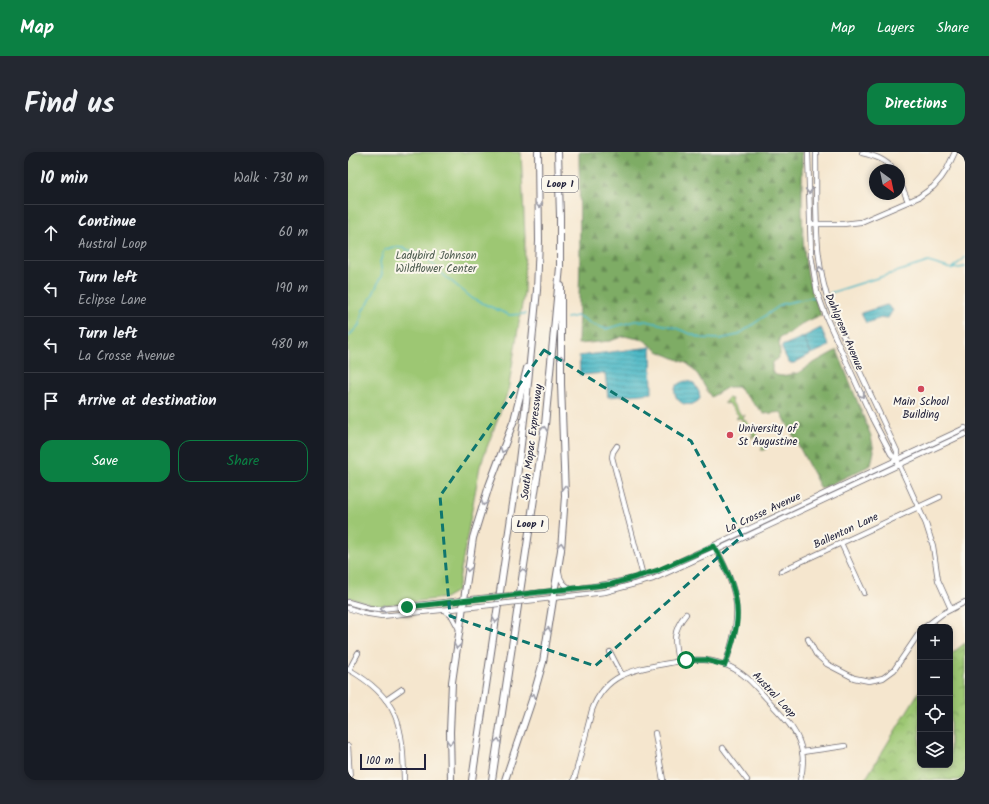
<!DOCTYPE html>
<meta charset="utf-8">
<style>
body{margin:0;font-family:Kalam,sans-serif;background:#242831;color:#f1f3f6}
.controls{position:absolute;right:12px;bottom:12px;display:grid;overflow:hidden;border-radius:8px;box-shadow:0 2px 6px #0003}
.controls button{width:36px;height:36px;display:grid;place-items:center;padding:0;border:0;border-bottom:1px solid #363941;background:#171b24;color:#f1f3f6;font:20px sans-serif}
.compass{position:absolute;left:521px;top:12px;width:36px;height:36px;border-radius:50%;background:#171b24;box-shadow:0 2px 6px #0003;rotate:147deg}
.scale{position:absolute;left:12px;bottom:10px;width:66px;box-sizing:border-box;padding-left:4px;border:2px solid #22223b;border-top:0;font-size:11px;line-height:14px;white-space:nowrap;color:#22223b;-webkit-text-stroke:3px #fbf7ec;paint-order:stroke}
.stop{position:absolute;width:12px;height:12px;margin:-9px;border:3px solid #0b8043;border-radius:50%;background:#fff}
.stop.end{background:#0b8043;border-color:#fff;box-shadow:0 1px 4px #0008}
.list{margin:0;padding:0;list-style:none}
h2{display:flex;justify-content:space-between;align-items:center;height:52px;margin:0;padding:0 16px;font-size:17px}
h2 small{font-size:13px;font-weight:400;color:#9ea1a6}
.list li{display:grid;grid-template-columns:26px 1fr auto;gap:12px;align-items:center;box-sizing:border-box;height:56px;padding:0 16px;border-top:1px solid #363941}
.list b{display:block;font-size:15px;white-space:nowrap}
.list p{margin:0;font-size:13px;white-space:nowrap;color:#9ea1a6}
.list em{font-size:13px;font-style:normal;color:#9ea1a6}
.actions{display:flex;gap:8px;padding:12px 16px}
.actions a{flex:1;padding:9px 0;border:1px solid #0b8043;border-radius:12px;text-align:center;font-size:14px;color:#0b8043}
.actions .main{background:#0b8043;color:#fff}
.icon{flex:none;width:22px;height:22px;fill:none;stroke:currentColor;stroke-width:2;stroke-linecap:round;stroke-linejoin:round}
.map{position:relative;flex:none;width:617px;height:628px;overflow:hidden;border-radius:12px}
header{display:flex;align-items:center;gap:24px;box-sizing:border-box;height:56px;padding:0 20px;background:#0b8043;color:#fff}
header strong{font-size:19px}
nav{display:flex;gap:22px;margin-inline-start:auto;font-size:14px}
.intro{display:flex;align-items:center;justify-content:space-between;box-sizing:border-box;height:96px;padding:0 24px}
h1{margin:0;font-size:28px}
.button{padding:10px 18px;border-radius:12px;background:#0b8043;color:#fff;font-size:14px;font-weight:700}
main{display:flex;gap:24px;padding:0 24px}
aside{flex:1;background:#171b24;border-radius:12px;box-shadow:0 2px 6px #0003}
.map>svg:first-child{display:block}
</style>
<header>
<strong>Map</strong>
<nav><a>Map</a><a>Layers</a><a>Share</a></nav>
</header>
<div class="intro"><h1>Find us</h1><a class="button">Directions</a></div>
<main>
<aside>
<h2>10 min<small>Walk · 730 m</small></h2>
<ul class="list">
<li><svg class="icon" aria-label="ahead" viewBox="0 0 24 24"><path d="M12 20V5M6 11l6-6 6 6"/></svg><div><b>Continue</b><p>Austral Loop</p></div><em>60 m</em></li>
<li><svg class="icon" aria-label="left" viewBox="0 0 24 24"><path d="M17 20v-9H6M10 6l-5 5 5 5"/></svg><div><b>Turn left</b><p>Eclipse Lane</p></div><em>190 m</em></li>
<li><svg class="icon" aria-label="left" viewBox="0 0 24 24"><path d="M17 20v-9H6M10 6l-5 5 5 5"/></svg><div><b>Turn left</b><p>La Crosse Avenue</p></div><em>480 m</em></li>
<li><svg class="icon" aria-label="arrive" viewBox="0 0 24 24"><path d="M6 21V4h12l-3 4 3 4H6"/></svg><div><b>Arrive at destination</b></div></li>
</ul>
<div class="actions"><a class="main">Save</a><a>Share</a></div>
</aside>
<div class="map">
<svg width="617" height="628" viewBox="0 0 617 628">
<defs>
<pattern id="forest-firs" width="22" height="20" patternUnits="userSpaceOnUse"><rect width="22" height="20" fill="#7eac65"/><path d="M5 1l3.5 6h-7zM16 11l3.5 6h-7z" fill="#678c54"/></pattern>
<pattern id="park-crowns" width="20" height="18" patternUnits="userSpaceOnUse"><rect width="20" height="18" fill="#9dc773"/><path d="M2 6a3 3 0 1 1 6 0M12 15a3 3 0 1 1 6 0" fill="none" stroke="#80a160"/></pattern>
<pattern id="water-rules" width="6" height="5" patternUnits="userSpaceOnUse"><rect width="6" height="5" fill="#4ab7c5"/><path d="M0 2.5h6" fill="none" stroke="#3d94a1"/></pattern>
</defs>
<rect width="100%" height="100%" fill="#fbf7ec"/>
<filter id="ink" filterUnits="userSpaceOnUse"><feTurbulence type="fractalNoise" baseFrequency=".025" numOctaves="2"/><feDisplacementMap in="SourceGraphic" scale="8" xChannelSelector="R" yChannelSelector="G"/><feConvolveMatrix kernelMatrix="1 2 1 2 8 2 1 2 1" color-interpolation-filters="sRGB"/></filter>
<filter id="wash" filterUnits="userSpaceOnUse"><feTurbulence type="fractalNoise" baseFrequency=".012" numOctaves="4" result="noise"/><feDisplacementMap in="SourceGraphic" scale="16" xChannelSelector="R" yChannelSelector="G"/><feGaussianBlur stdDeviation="0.9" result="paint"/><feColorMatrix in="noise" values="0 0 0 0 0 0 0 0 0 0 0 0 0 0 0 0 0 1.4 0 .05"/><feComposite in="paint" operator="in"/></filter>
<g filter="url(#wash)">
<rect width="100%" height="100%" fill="#f5e6ce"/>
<g fill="#9dc773" stroke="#607457">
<path d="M0,0H173L177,85L176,140L160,239L132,314L109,439L97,446L28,454L0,445Z"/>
<path d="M380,246L384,247L383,249L394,264L397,263L395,266L406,279L409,278L407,281L417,293L419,292L417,298H413L415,295L407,284L403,286L405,282L392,266L389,267L388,266L391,264L380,251L377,252V250Z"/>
</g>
<path fill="url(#forest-firs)" stroke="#506750" d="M231,0H454C455,54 449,113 473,163L453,172L440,182L431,186L432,203L424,212V220L428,223L434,224L450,221L462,213L489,198L523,284L526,299L523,313L473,337L433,260L416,262L389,235H380L363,245L350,223L340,212L310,199L296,188L276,184L262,189L230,192L232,103Z"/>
<path fill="url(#park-crowns)" stroke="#607457" d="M617,491V628H517L572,538V613H602V503Z"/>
<g fill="url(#water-rules)" stroke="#366c80">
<path d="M539,153L545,158L540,166C533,164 525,170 518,171L513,161Z"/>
<path d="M473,176L481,194L464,202L455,185Z"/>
<path d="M455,185L463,202L446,211H441L434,197V194Z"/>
<path d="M303,195L304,241L260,245L257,221L232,223L231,204Z"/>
<path d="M338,229L346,231L351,240L352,246L351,248C333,264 314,233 338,229Z"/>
</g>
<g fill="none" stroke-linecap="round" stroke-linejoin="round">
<g stroke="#4ab7c5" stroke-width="1.5">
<path d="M605,116L617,105"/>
<path d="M482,141L580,110L604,117L617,115"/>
<path d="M219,166L229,164L235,166L243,172L258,177L287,169H298L325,175L353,186L372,187L390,183L434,152L466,145"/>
<path d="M0,185L11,173L15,158L20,152L26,140L34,122L32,110L36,98L45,95L55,96L69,101L78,105L92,120L125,147L161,163L177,162"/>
</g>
</g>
</g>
<g filter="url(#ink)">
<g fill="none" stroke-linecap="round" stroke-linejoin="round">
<g stroke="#6c676e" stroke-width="6">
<g id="minor">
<path d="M460,0L463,103L469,140L479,167L524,266L543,302L549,308L578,372L585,394L590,428L603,457"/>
<path d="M468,0C469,55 464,110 485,162L549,299V308"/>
<path d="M514,1C527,4 537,7 546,18"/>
<path d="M551,28L560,49"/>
<path d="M462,72H495L513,70L571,45L585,35L593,26L599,17L607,0"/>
<path d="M269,294L265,300L264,305L295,424"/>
<path d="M493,391L516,441"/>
<path d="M368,397C393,444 394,463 377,513"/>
<path d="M433,419L592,345"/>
<path d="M211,420C212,429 216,433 223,437"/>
<path d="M187,441C232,436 271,433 315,417L617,276"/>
<path d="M187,448L257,440L305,427L369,398L617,282"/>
<path d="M0,450L21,456L33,457L133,446"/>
<path d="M0,456L15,461L34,464L133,454"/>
<path d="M96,458L104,464L111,477"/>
<path d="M577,475L594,462L617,450"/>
<path d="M460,487L468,502L479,512L506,526L521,529L535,526L546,518L572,480"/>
<path d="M262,500L274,523"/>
<path d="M330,509C326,489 324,479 338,462"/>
<path d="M0,517C51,546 55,573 56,628"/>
<path d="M1,518L10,501"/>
<path d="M38,548L54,537"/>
<path d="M307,581L315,628"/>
<path d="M0,594L2,628"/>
<path d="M375,596L399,628"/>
<path d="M454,600L497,594"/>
<path d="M226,628L244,558C257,523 283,518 316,512C337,508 355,505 375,512C384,515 392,520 399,526C407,533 413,541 420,548C431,561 445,573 451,589C456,602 456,615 452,628"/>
</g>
</g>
<g stroke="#6c676e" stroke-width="8">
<g id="highway">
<path d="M103,628L102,580L104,530L125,386L141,334L166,268L179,216"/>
<path d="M124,628L169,325L178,251L189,138L191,89L190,0"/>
<path d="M144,628L197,273L212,115V64L210,0"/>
<path d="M157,628L185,545L195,510L213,398L217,344L213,232V134"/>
</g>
</g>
<use href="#minor" stroke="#fff" stroke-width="4.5"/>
<use href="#highway" stroke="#fff" stroke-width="6"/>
<g stroke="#6c676e" stroke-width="6" stroke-linecap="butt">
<g id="minor-bridge">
<path d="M133,446L187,441"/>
<path d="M133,454L187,448"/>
</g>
</g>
<use href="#minor-bridge" stroke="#fff" stroke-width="4.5"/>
</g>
<defs><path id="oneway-chevron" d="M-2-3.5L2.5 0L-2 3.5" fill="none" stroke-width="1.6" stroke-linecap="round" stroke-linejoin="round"/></defs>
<g stroke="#9c9ca7">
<use href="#oneway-chevron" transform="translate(461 39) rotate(89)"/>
<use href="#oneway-chevron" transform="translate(191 53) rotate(90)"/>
<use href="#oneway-chevron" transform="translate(472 117) rotate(-101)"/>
<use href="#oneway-chevron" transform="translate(213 206) rotate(-89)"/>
<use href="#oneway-chevron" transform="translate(514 243) rotate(66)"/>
<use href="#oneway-chevron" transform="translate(196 277) rotate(-83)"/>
<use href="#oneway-chevron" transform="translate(155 298) rotate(111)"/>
<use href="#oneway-chevron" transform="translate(217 336) rotate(-92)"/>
<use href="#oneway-chevron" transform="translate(136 351) rotate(108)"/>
<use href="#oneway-chevron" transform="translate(213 393) rotate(-84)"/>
<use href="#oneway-chevron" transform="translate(120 417) rotate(99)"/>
<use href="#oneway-chevron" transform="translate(175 419) rotate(-82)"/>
<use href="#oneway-chevron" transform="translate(35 457) rotate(178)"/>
<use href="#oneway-chevron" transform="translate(148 468) rotate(98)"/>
<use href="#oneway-chevron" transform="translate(200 478) rotate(-81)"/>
<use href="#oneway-chevron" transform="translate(109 494) rotate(99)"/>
<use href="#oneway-chevron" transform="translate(185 544) rotate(-72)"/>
<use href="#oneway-chevron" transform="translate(150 589) rotate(-81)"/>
<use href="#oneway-chevron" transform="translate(102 590) rotate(89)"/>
</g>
</g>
<g fill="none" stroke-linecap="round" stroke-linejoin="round" filter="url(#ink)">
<path stroke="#0b8043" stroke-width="5" d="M59,455L264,432L308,419L366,394C379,416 391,442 389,468C388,483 382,498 377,513L358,508H338"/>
</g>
<path fill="none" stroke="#0f766e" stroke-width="3" stroke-dasharray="8 5" stroke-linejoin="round" d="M196,198L343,289L394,384L247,514L102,464L92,344Z"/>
<g fill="#d1495b" stroke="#fbf7ec" stroke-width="1.5">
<circle cx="573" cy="237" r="4"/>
<circle cx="382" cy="283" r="4"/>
</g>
<g text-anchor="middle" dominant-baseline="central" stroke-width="4" stroke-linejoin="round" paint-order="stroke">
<g fill="#fbf7ec" stroke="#636270" stroke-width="1">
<rect x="194" y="24" width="36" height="16" rx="3"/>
<rect x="164" y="364" width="36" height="16" rx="3"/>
</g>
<g font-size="10" font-weight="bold" fill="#22223b">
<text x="212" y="32">Loop 1</text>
<text x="182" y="372">Loop 1</text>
</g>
<g font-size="11" fill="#4d5c4f" stroke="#fbf7ec">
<text x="88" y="104">Ladybird Johnson<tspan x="88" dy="13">Wildflower Center</tspan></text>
</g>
<g font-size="11" fill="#22223b" stroke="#fbf7ec">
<text transform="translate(496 180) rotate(67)">Dahlgreen Avenue</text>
<text transform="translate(184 290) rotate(-83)">South Mopac Expressway</text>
<text transform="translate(415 361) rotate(-25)">La Crosse Avenue</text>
<text transform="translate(498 379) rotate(-25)">Ballenton Lane</text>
<text transform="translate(426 543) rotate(47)">Austral Loop</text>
</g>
<g font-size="11" fill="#22223b" stroke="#fbf7ec">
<text x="573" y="250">Main School<tspan x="573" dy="13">Building</tspan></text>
<text x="390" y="277" text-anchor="start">University of<tspan x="390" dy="13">St Augustine</tspan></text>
</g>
</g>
</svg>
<div class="controls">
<button>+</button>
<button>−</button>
<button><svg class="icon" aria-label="locate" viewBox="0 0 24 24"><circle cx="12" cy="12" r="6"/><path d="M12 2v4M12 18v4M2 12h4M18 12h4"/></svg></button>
<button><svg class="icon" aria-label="layers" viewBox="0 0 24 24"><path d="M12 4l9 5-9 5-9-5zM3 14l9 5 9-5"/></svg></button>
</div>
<svg class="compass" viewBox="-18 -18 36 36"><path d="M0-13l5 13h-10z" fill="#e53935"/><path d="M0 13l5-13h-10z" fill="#9ea1a6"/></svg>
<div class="scale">100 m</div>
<div class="stop" style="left:338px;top:508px"></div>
<div class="stop end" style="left:59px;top:455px"></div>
</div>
</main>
